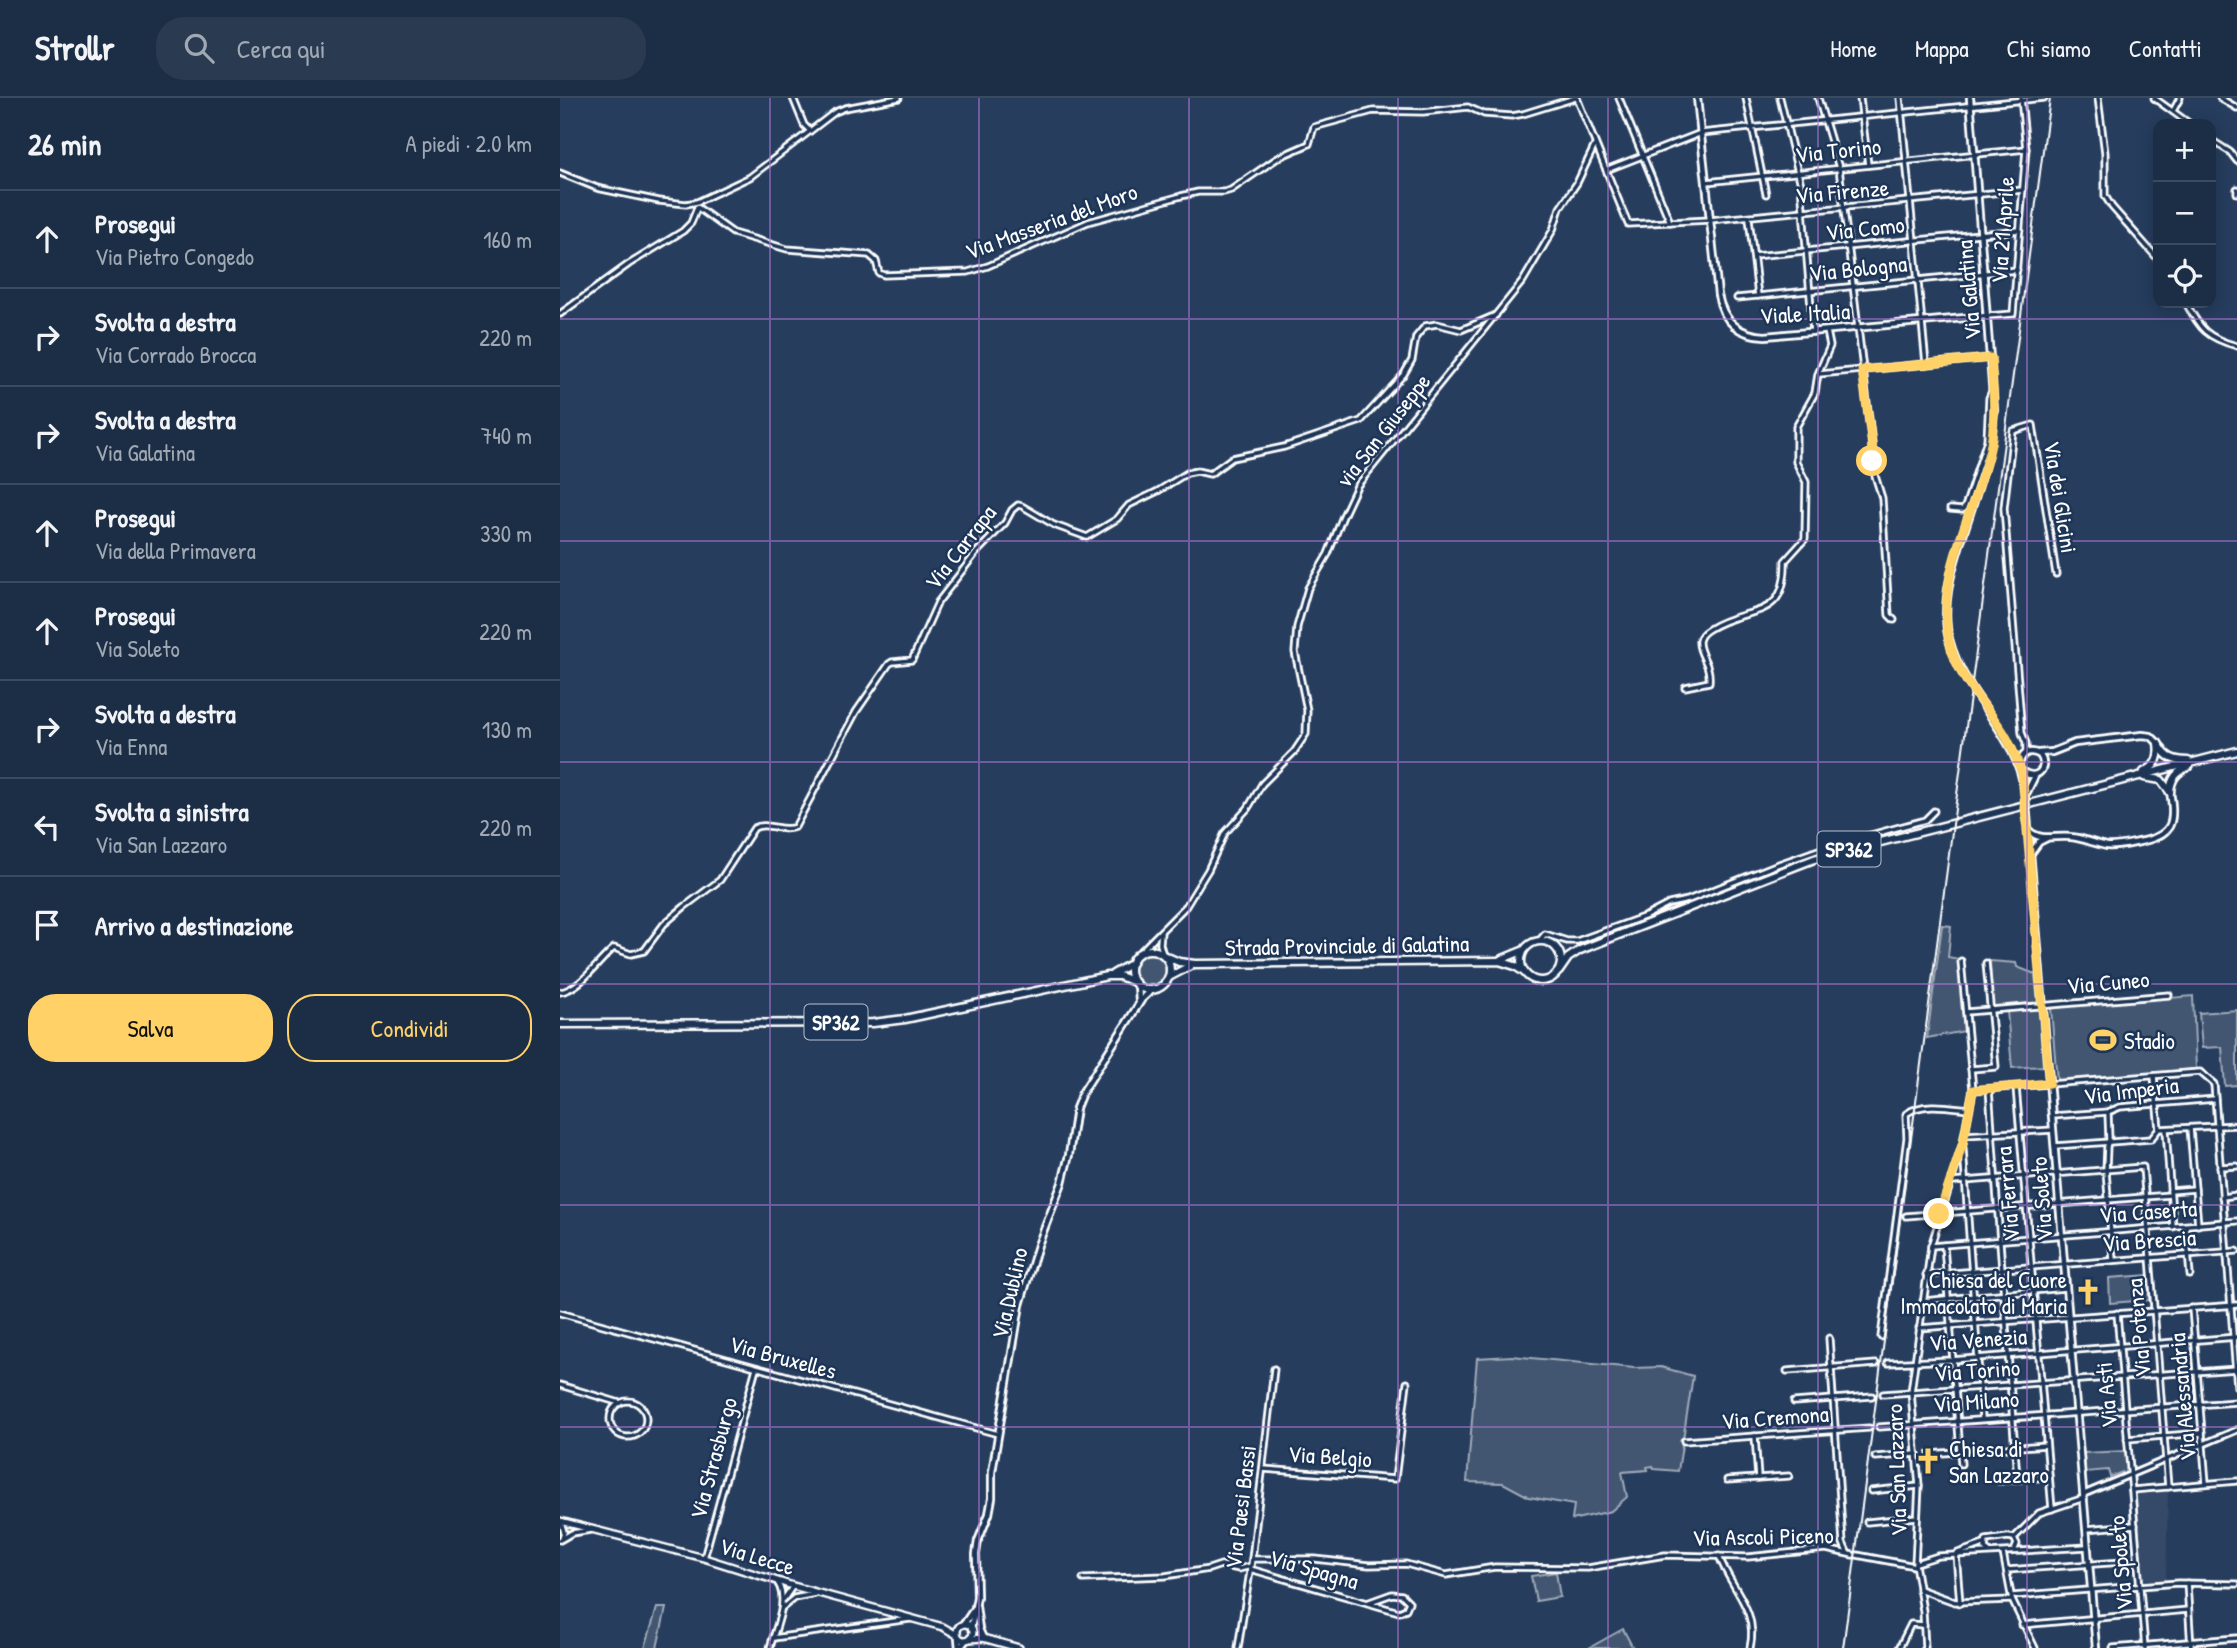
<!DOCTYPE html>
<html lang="it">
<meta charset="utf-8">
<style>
body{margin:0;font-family:"Patrick Hand",sans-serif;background:#293a51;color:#f1f3f6}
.controls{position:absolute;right:21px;top:21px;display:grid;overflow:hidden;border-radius:14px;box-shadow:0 4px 18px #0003}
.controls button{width:63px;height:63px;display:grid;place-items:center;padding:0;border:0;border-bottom:2px solid #3a4a5f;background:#1c2e46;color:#f1f3f6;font:35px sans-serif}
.stop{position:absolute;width:21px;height:21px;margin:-16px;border:5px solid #ffd166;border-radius:50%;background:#fff}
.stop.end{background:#ffd166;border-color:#fff;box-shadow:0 2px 7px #0008}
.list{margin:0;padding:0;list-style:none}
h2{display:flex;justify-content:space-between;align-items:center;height:91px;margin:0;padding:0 28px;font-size:30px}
h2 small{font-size:23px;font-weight:400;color:#a0a8b3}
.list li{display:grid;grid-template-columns:46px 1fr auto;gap:21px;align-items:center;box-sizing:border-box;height:98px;padding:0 28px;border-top:2px solid #3a4a5f}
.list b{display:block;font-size:26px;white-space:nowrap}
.list p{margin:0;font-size:23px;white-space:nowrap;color:#a0a8b3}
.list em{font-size:23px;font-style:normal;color:#a0a8b3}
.actions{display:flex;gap:14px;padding:21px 28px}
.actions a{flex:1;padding:16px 0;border:2px solid #ffd166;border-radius:28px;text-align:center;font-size:24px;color:#ffd166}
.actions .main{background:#ffd166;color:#111}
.icon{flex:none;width:38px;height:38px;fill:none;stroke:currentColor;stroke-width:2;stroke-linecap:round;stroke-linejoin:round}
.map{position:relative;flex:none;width:1677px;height:1550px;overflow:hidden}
header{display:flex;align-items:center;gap:42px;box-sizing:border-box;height:98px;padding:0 35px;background:#1c2e46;border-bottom:2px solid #3a4a5f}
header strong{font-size:33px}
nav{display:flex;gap:38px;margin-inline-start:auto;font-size:24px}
.search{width:490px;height:63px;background:#293a51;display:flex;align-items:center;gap:18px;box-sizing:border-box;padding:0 24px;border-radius:28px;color:#a0a8b3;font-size:26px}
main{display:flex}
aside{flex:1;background:#1c2e46}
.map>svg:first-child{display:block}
</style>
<header>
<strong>Strollr</strong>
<div class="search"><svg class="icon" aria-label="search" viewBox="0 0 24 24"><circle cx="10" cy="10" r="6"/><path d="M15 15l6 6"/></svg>Cerca qui</div>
<nav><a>Home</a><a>Mappa</a><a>Chi siamo</a><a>Contatti</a></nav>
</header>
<main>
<aside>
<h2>26 min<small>A piedi · 2.0 km</small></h2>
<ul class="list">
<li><svg class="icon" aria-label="ahead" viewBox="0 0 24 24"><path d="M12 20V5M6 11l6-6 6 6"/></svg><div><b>Prosegui</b><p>Via Pietro Congedo</p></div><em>160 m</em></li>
<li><svg class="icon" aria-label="right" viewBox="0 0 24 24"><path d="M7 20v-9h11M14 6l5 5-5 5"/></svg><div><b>Svolta a destra</b><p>Via Corrado Brocca</p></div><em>220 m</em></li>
<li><svg class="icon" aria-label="right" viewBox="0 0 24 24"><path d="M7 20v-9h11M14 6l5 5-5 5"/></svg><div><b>Svolta a destra</b><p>Via Galatina</p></div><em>740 m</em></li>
<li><svg class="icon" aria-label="ahead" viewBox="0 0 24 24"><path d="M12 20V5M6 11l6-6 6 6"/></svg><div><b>Prosegui</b><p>Via della Primavera</p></div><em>330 m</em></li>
<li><svg class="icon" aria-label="ahead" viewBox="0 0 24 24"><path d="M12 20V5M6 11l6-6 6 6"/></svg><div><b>Prosegui</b><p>Via Soleto</p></div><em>220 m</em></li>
<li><svg class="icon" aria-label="right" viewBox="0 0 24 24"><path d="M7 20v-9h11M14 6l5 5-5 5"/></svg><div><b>Svolta a destra</b><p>Via Enna</p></div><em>130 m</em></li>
<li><svg class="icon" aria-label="left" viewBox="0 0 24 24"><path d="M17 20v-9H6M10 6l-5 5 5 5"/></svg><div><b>Svolta a sinistra</b><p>Via San Lazzaro</p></div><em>220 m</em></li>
<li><svg class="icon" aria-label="arrive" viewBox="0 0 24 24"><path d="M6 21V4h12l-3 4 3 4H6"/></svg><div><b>Arrivo a destinazione</b></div></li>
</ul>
<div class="actions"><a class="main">Salva</a><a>Condividi</a></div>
</aside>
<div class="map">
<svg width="1677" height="1550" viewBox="0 0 1677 1550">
<rect width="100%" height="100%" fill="#263d5e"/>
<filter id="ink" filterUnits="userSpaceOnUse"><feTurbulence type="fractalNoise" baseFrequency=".0143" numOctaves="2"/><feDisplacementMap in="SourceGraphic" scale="14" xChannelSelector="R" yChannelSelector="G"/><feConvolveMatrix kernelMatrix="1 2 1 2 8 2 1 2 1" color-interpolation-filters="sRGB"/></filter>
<g filter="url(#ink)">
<path fill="#344a68" d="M1605,1391V1394H1608L1606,1484L1582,1485L1575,1393Z"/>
<g fill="#425672" stroke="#a0aab8" stroke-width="2">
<path d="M1382,827L1391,828L1388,859L1399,861L1405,933L1367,940Z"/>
<circle cx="590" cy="872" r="17"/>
<path d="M1430,863L1456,865L1457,869L1475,876L1478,905L1432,909Z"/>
<path d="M1633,898L1636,971L1497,983L1491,910Z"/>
<path d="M1479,911L1483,968L1452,970L1447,913Z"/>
<path d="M1677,912V987L1665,988L1662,949L1642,950L1639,915Z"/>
<path d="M1588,1177L1589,1202L1550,1205L1549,1180Z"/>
<path d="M952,1258L1074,1270L1101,1269L1133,1278L1118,1373L1094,1371L1093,1368L1087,1369L1088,1372L1062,1374L1067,1399L1051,1413L1012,1422L1014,1407L969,1399L943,1385L907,1384L917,1260Z"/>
<path d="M1566,1353L1568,1376L1563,1378L1562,1374L1550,1379L1548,1372L1525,1374L1524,1355Z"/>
<path d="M996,1474L1000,1499L976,1503L971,1478Z"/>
<path d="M97,1510H106L97,1550H85Z"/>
<path d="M1063,1531L1073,1550H1029Z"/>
</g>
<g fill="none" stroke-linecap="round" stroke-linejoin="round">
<g stroke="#fff" stroke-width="9">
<g id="minor">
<path d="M233,0L244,27L250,33"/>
<path d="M1017,0L1068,126L1150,122L1463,92"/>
<path d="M1059,0L1110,124"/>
<path d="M1186,0L1206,96"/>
<path d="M1220,0L1241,87L1253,234"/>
<path d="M1258,0L1279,70L1312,347V368L1322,400L1329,517L1334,522"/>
<path d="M1300,0L1308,67"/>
<path d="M1340,0L1366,266"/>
<path d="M1538,0L1545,55V98L1552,109L1598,161"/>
<path d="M1594,0L1630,26"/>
<path d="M1660,0L1677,10"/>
<path d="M1613,13L1620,0"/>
<path d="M1651,42L1670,54L1677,63"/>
<path d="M1046,72L1141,35L1484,0"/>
<path d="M0,75L37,90L99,103L126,106L137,104L190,79L275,14L285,10L339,0"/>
<path d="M1146,84L1466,51"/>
<path d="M1677,91V95"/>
<path d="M137,109L173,135L227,151L309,157L316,163L319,175L324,177L408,174L428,168L528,124L621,98L638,94H664L671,92L719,59L749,46L754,29L813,13L863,14L908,9L924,16L952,18L963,16L1015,0"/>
<path d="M1189,120L1198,198"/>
<path d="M1194,158L1460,132"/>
<path d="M1177,200L1457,172"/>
<path d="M1626,205C1640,231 1647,240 1677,248"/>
<path d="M0,216L69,166L123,133L131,125L137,110"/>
<path d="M1427,218L1453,216L1466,51L1461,0"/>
<path d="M1259,276L1431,260"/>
<path d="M1390,411L1402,412L1405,409L1427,342L1429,300L1432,293"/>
<path d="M1125,589L1149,584C1151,564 1138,557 1139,543C1140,537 1144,534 1149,531C1188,506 1226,526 1225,463L1245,441L1246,384L1236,364V329L1255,295L1258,276L1270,248L1267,233"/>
<path d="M1466,655V645L1462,635L1444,410L1453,333L1473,327L1496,476"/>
<path d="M601,834L600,846L603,857"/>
<path d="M979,843L985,836L1007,843H1017L1086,818L1109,806L1128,802L1216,767L1267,749L1365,722L1374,713"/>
<path d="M577,857L626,808L648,772L665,735L688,710L702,686L734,654L746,636L747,612L735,554L737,529L748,490L768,456L783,418L797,388L963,183L993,132L1000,110L1017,85L1035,47"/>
<path d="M0,894C21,891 37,864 54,850L71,856L84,853L104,826L124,809L160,782L194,730C207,723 222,735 235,729L296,614L329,566L332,564L352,562L378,504L416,455L445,425L452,412L458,407L462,408L494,427L527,439L557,421L569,407L598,393L627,375L637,373L650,376L672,360L724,349L801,323L844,276L852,262L856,239L865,228L877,226L901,232L936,217"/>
<path d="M1406,914L1609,897"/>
<path d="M1411,971L1436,969L1426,865"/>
<path d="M1594,978L1599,1031"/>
<path d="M1456,989L1492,1411"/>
<path d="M1429,991L1457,1380"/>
<path d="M1413,992L1640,974L1654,986L1677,1289"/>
<path d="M1548,1015L1549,1042L1547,1048L1546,1073L1553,1162"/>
<path d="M1492,1018L1548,1014L1560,1009L1655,1001"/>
<path d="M1630,1030L1638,1127"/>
<path d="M1599,1031L1677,1027"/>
<path d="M1606,1032L1613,1129"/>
<path d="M1405,1037L1493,1032"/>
<path d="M1495,1048L1591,1041L1599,1031"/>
<path d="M1403,1050L1422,1320"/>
<path d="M1660,1069L1677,1068"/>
<path d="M1392,1084L1583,1069L1608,1389"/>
<path d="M1610,1093L1635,1091"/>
<path d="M1662,1099L1677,1097"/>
<path d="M1346,1118L1610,1097"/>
<path d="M1626,1128L1630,1177"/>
<path d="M1384,1147L1401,1366"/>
<path d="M1371,1148L1677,1123"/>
<path d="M1366,1177L1677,1153"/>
<path d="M1363,1203L1505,1190"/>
<path d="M1632,1210L1646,1385"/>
<path d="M0,1215L438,1336"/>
<path d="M1557,1215L1585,1550"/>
<path d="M1359,1230L1677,1207"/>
<path d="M1321,1239L1347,1040L1346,1016C1362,1003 1390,1009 1409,1011"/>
<path d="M1269,1240L1283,1445L1287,1454"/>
<path d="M1328,1265L1392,1262L1677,1239"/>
<path d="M1227,1273L1316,1266"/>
<path d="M0,1287L60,1305"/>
<path d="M1323,1296L1677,1271"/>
<circle cx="68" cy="1321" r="18"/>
<path d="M1234,1304L1312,1298"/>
<path d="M1319,1329L1677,1304"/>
<path d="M1195,1338L1198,1380"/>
<path d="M1567,1341L1642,1335"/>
<path d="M1124,1343L1309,1330"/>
<path d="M1370,1356L1486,1347"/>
<path d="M1315,1359L1357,1356"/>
<path d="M703,1371L835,1381L847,1285"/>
<path d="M1167,1382L1229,1378"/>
<path d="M1439,1383L1488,1379"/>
<path d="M1572,1392L1677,1383"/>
<path d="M1311,1393L1359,1388"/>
<path d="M1524,1396L1677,1332"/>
<path d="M1,1424L4,1434L2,1440"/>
<path d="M1307,1424L1357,1419"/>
<path d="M1526,1431L1575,1427"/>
<path d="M1454,1440L1479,1415L1524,1400"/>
<path d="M0,1442L12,1435L31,1432"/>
<path d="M1454,1453L1457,1446L1454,1440"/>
<path d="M1429,1454L1425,1451L1426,1442L1448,1439L1454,1440"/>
<path d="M1398,1455L1424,1446"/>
<path d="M1443,1455L1452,1502L1475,1550"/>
<path d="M1396,1456L1400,1505"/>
<path d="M1297,1457L1355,1468"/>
<path d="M1159,1458C1171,1491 1199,1512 1190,1550"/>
<path d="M144,1460L196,1270"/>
<path d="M692,1461H755L809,1467L846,1466L886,1477L935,1469L1028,1470L1105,1457L1188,1459L1266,1451L1293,1457"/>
<path d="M1356,1465L1378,1458L1527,1449"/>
<path d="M690,1471L839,1514L846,1511L849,1504L842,1497L832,1496L807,1505"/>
<path d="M1447,1472L1578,1463"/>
<path d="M523,1481L605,1478L649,1471L661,1467L679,1471L691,1468"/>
<path d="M1627,1485L1631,1550"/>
<path d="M1359,1491L1395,1504L1452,1502"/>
<path d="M1452,1498L1618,1485L1677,1486"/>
<path d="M224,1501L233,1488"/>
<path d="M222,1510L234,1500L255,1496"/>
<path d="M1462,1527L1628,1512"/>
<path d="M213,1540L350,1521"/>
<path d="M210,1550C215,1530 230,1502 217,1484"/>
<path d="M678,1550L692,1461L714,1271"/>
<path d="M1339,1550L1351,1526L1364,1527"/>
<path d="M1365,1550L1363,1513L1355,1466L1359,1388L1351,1294L1371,1148L1403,1045L1413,992L1401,863"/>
<path d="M1553,1550L1677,1540"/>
</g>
</g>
<g stroke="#fff" stroke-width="10">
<g id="tertiary">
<path d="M1137,0L1158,197C1163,223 1178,237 1205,238L1427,218"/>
<path d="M1410,0L1434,312C1431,356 1416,396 1403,437C1393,468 1383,498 1387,531C1397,595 1460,633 1465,698"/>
<path d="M1478,655L1492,654L1515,645L1582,637L1591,638L1598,645"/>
<path d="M1460,664C1463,654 1471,651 1480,657C1489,670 1477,683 1463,674"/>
<path d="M1467,694L1475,678"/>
<path d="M1467,717L1536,1550"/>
<path d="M1469,733C1481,744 1496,737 1511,739C1523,740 1535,746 1547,748C1558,749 1569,746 1579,744C1612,738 1616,725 1610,694"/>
<path d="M1471,755L1479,744L1487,740"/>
<path d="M578,887L579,904"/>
<path d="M416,1508L419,1531L423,1540"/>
<path d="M404,1526L412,1514"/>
<path d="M411,1530L417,1499L416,1456L418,1443L429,1416L432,1400V1374L460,1207L478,1147L502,1085L509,1057L516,1010L522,995L582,901L593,891"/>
<path d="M398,1540L399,1550"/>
<path d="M400,1550L406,1542"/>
</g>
</g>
<g stroke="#fff" stroke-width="10">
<g id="secondary">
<path d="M0,1423L144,1460L233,1488L383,1529L397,1537"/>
<circle cx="405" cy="1534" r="8"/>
<path d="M409,1541L423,1540L459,1550"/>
</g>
</g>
<g stroke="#fff" stroke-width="11">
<g id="primary">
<path d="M1600,648C1606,660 1615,663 1628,663"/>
<path d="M1584,674C1597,668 1600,659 1598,645"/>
<path d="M1584,679L1601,682L1610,694"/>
<path d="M1610,694C1611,680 1617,674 1629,668"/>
<circle cx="981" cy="863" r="20"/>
<circle cx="590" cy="872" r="20"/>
<path d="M605,858L619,864L635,866L939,863L955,868L964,874"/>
<path d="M940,862L962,853"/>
<path d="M999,873L1008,860L1020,852L1254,761L1677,653"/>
<path d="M553,876L572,865"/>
<path d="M609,879L630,868"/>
<path d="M0,926L313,925L345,921L547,878H559L575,884"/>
</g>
</g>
<use href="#minor" stroke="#1d3557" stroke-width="3.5"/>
<use href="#tertiary" stroke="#1d3557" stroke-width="4.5"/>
<use href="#secondary" stroke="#1d3557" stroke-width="5"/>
<use href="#primary" stroke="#1d3557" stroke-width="6"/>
<path stroke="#fff" stroke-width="2" d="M1283,1550L1490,0"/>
<g stroke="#fff" stroke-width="10" stroke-linecap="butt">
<path id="tertiary-bridge" d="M1465,698L1467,717"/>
</g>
<use href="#tertiary-bridge" stroke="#1d3557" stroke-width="4.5"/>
</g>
</g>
<g fill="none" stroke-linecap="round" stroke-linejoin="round" filter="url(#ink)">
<path stroke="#ffd166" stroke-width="9" d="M1312,363V347L1302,272L1431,260C1433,292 1437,324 1429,355C1413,417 1372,484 1391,550C1401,584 1426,607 1444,635C1452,648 1456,661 1462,674L1489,985L1413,992L1403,1045L1379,1116"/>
</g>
<path fill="none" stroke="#a976d5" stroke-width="2" stroke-opacity="0.55" d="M210,0V1550M419,0V1550M629,0V1550M838,0V1550M1048,0V1550M1258,0V1550M1467,0V1550M0,221H1677M0,443H1677M0,664H1677M0,886H1677M0,1107H1677M0,1329H1677"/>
<defs>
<g id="stadium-bare" transform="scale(2.1)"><path d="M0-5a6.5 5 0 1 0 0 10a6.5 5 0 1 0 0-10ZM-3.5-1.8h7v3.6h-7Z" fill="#ffd166" stroke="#1d3557" stroke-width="2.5" paint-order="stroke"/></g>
<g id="church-bare" transform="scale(2.1)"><path d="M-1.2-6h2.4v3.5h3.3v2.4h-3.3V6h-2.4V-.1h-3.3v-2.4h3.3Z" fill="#ffd166" stroke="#1d3557" stroke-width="2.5" paint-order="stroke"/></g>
</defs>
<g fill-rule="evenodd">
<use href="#stadium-bare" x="1543" y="942"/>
<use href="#church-bare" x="1528" y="1194"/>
<use href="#church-bare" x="1368" y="1363"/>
</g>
<g text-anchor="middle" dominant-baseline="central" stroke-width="5" stroke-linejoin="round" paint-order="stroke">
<g fill="#1d3557" stroke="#bbc2cd" stroke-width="2">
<rect x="1257.5" y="733.5" width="63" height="35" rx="5"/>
<rect x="244.5" y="906.5" width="63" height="35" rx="5"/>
</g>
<g font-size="21" font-weight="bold" fill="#fff">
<text x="1289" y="751">SP362</text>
<text x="276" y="924">SP362</text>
</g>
<g font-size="23" fill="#fff" stroke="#1d3557">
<text transform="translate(1278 52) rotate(-6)">Via Torino</text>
<text transform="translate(1282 93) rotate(-5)">Via Firenze</text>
<text transform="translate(491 123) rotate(-20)">Via Masseria del Moro</text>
<text transform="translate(1305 130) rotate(-6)">Via Como</text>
<text transform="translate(1442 132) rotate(-86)">Via 21 Aprile</text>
<text transform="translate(1298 170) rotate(-6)">Via Bologna</text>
<text transform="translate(1408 192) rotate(-95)">Via Galatina</text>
<text transform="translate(1245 215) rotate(-3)">Viale Italia</text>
<text transform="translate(823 332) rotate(-52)">via San Giuseppe</text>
<text transform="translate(1501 399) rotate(81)">Via dei Glicini</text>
<text transform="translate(400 449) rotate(-52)">Via Carrapa</text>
<text transform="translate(787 847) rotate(-1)">Strada Provinciale di Galatina</text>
<text transform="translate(1548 884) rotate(-5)">Via Cuneo</text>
<text transform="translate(1571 992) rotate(-7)">Via Imperia</text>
<text transform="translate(1447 1096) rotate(-95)">Via Ferrara</text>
<text transform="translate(1481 1101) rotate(-94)">Via Soleto</text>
<text transform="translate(1588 1113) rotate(-4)">Via Caserta</text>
<text transform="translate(1589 1142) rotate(-4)">Via Brescia</text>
<text transform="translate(449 1195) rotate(-77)">Via Dublino</text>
<text transform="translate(1578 1230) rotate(-95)">Via Potenza</text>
<text transform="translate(1418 1241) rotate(-4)">Via Venezia</text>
<text transform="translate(223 1259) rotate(15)">Via Bruxelles</text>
<text transform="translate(1417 1272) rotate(-4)">Via Torino</text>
<text transform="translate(1546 1297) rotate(-95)">Via Asti</text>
<text transform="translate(1622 1299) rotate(-95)">Via Alessandria</text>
<text transform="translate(1416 1303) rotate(-4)">Via Milano</text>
<text transform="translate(1215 1319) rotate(-4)">Via Cremona</text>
<text transform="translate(770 1358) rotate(4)">Via Belgio</text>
<text transform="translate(153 1360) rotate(-75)">Via Strasburgo</text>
<text transform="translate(1336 1372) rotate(-92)">Via San Lazzaro</text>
<text transform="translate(680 1409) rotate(-83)">Via Paesi Bassi</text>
<text transform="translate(1203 1438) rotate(-1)">Via Ascoli Piceno</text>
<text transform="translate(197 1458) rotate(17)">Via Lecce</text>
<text transform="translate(1560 1465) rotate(-95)">Via Spoleto</text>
<text transform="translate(754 1471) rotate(16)">Via Spagna</text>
</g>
<g font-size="23" fill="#fff" stroke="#1d3557" text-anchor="start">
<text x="1564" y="942">Stadio</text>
<text x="1507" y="1181" text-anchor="end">Chiesa del Cuore<tspan x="1507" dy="26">Immacolato di Maria</tspan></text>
<text x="1389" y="1350">Chiesa di<tspan x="1389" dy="26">San Lazzaro</tspan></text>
</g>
</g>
</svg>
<div class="controls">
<button>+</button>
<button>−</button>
<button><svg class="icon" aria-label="locate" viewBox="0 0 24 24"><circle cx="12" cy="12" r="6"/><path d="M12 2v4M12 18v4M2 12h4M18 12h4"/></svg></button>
</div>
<div class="stop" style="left:1312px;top:363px"></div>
<div class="stop end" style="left:1379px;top:1116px"></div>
</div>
</main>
